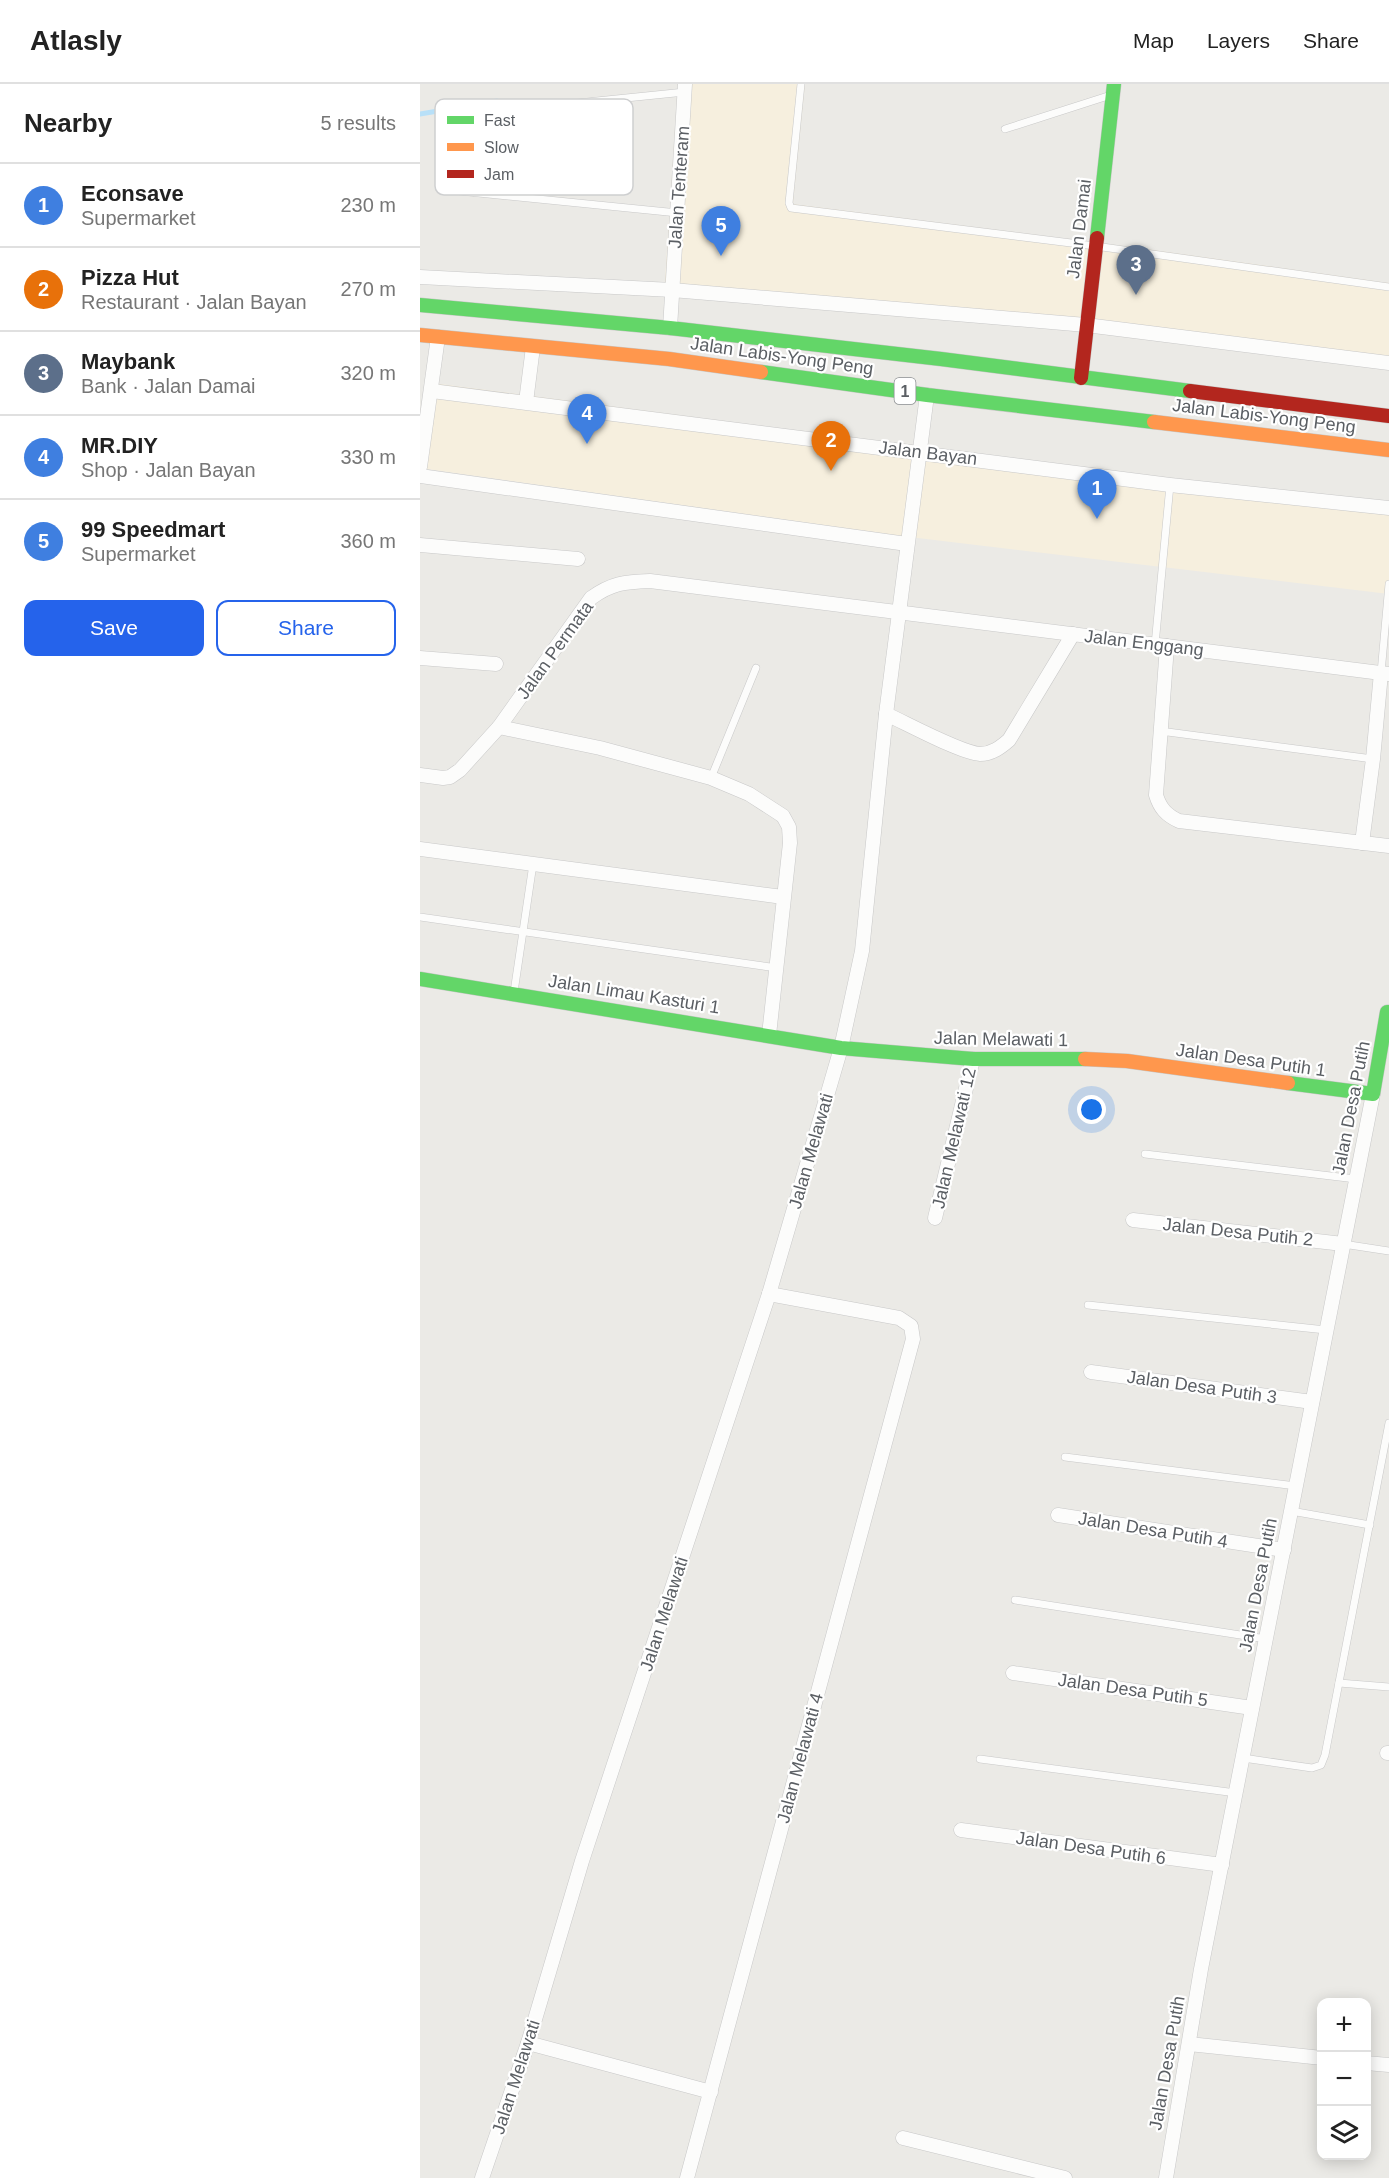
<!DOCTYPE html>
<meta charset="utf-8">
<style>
body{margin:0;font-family:Helvetica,sans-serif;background:#f2f2f2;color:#222}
.controls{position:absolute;right:18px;bottom:18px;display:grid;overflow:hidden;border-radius:12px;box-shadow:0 3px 15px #0003}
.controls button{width:54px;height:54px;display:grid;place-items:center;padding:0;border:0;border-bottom:2px solid #e0e0e0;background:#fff;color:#222;font:30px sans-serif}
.you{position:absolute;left:672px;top:1026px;width:21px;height:21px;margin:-15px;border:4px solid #fff;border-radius:50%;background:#1a73e8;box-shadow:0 0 0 9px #1a73e833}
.badge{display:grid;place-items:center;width:39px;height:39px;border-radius:50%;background:#2563eb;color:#fff;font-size:20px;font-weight:700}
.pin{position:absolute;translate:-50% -50px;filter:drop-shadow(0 2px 3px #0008)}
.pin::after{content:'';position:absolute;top:32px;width:21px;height:18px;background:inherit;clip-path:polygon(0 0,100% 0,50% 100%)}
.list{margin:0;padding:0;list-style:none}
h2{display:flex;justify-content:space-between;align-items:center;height:78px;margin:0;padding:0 24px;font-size:26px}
h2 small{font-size:20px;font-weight:400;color:#767676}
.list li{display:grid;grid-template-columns:39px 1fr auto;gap:18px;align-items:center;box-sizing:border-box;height:84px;padding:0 24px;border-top:2px solid #e0e0e0}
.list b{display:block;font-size:22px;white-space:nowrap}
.list p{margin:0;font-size:20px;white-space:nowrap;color:#767676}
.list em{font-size:20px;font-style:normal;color:#767676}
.actions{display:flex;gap:12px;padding:18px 24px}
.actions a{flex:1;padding:14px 0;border:2px solid #2563eb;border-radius:12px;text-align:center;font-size:21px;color:#2563eb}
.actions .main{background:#2563eb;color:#fff}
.icon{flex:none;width:33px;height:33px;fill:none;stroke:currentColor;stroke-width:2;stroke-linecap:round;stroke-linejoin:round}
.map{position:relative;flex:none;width:969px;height:2094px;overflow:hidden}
header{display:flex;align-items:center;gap:36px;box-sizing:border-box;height:84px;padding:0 30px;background:#fff;border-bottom:2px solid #e0e0e0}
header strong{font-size:28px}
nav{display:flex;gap:33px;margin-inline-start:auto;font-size:21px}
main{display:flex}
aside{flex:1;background:#fff}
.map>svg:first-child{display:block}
</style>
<header>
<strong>Atlasly</strong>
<nav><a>Map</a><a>Layers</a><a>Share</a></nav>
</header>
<main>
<aside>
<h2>Nearby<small>5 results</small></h2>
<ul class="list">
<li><span class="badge" style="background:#3f7fe0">1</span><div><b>Econsave</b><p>Supermarket</p></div><em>230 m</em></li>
<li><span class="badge" style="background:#e8710a">2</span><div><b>Pizza Hut</b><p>Restaurant · Jalan Bayan</p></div><em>270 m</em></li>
<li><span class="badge" style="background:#5c6f8a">3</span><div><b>Maybank</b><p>Bank · Jalan Damai</p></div><em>320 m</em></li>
<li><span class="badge" style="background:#3f7fe0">4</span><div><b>MR.DIY</b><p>Shop · Jalan Bayan</p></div><em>330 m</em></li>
<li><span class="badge" style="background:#3f7fe0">5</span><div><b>99 Speedmart</b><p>Supermarket</p></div><em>360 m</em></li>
</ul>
<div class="actions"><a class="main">Save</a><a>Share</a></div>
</aside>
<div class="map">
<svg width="969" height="2094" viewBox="0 0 969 2094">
<rect width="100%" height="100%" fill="#ebeae6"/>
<g fill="#f6efde">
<path d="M258,0H385L373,120L719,164L969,199V284L635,244L244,211Z"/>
<path d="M5,298L757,396L969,417V510L481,452L0,384V333Z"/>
</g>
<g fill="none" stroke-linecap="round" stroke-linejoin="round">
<path stroke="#b8e0f8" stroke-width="5" d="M0,30L77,17"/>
<g stroke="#c8c8c8" stroke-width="8">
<g id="lane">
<path d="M381,0L369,119L371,124L675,162L969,203"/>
<path d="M585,45L691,11"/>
<path d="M28,48L76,50C84,43 81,33 87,26L265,8"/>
<path d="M39,107L258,129"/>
<path d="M735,561L750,401"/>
<path d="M961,589L969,500"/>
<path d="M740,647L953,675"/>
<path d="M291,694L336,584"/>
<path d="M0,833L357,884"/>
<path d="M94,908L113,780"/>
<path d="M725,1070L936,1095"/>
<path d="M923,1160L969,1167"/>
<path d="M668,1221L906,1246"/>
<path d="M645,1373L876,1402"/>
<path d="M871,1427L950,1441"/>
<path d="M595,1516L846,1555"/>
<path d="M919,1599L969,1603"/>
<path d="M823,1674L892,1684L901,1681L905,1671L969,1339"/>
<path d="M560,1675L816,1709"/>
</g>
</g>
<g stroke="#c8c8c8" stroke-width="15">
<g id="street">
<path d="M0,193L252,206L666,241L969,279"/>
<path d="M250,244L265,0"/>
<path d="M12,307L750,401L969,424"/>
<path d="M106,318L113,263"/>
<path d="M0,383L18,253"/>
<path d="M0,392L487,460"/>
<path d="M0,461L158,475"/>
<path d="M747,562L736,711C740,724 746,731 759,737L969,762"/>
<path d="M0,574L76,580"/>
<path d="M466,630C486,639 541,669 560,670C572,670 581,663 589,656L653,550"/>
<path d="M79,643L180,664L291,694L329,710L363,732L369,743L370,759L349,951"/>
<path d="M0,691L23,694L30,693L40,686L79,643L171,514C192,499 204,498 230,497L969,590"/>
<path d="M942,759L953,675L961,589"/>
<path d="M0,765L363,813"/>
<path d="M515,1134L553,975"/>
<path d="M713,1136L923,1160"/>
<path d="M671,1288L892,1318"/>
<path d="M638,1431L864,1466"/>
<path d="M593,1589L832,1624"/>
<path d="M967,1669H969"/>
<path d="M541,1746L802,1781"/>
<path d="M108,1959L291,2008"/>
<path d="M769,1960L902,1974"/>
<path d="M946,1979L969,1981"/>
<path d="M483,2054L645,2094"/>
<path d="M62,2094L108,1959L162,1777L349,1210L421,964L442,867L466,630L507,311"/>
<path d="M267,2094L493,1255L491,1242L479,1234L349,1210"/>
<path d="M746,2094L781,1885L953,1010"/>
</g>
</g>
<g stroke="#c7c7c6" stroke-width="15">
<g id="fast">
<path d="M677,154L694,0"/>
<path d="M0,221L250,244L521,275L770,307"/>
<path d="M341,288L507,311L734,338"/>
<path d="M0,895L421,964L553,975H665"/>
<path d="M868,999L953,1010L967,928H969"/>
</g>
</g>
<g stroke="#c7c7c6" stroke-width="15">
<g id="slow">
<path d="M0,251L249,275L341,288"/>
<path d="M734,338L969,366"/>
<path d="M665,975L707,977L868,999"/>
</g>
</g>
<g stroke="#c7c7c6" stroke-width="15">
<g id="jam">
<path d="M661,294L677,154"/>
<path d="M770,307L969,332"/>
</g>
</g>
<use href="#lane" stroke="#fcfcfb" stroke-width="7"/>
<use href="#street" stroke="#fcfcfb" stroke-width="14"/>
<use href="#fast" stroke="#63d668" stroke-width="14"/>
<use href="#slow" stroke="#ff974d" stroke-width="14"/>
<use href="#jam" stroke="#b3261e" stroke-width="14"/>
</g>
<g text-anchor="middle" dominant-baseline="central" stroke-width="4.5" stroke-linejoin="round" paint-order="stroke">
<rect fill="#fff" stroke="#8c8f92" stroke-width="1.5" x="474.5" y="294" width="21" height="26" rx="4.5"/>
<g font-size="16" font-weight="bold" fill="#5b5f64">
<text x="485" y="307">1</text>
</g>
<g font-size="18" fill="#5b5f64" stroke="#fff">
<text transform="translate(259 103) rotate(-86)">Jalan Tenteram</text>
<text transform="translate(659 145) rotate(-83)">Jalan Damai</text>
<text transform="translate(362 272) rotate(8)">Jalan Labis-Yong Peng</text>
<text transform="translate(844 332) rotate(7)">Jalan Labis-Yong Peng</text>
<text transform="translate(508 369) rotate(7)">Jalan Bayan</text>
<text transform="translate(724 559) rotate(7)">Jalan Enggang</text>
<text transform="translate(135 566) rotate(-54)">Jalan Permata</text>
<text transform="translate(214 910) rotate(9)">Jalan Limau Kasturi 1</text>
<text transform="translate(581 955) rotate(1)">Jalan Melawati 1</text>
<text transform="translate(831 976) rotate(8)">Jalan Desa Putih 1</text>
<text transform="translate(931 1024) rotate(-79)">Jalan Desa Putih</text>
<text transform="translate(534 1054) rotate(-77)">Jalan Melawati 12</text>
<text transform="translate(391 1067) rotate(-74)">Jalan Melawati</text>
<text transform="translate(818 1148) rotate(6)">Jalan Desa Putih 2</text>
<text transform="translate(782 1303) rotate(8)">Jalan Desa Putih 3</text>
<text transform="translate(733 1446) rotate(9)">Jalan Desa Putih 4</text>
<text transform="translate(838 1501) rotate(-79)">Jalan Desa Putih</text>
<text transform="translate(244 1530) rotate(-72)">Jalan Melawati</text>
<text transform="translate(713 1606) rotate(8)">Jalan Desa Putih 5</text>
<text transform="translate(380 1674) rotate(-75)">Jalan Melawati 4</text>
<text transform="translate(671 1764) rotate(8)">Jalan Desa Putih 6</text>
<text transform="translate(747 1979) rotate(-80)">Jalan Desa Putih</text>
<text transform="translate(96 1993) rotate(-72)">Jalan Melawati</text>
</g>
</g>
<rect x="15" y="15" width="198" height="96" rx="9" fill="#fff" stroke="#cecfd0" stroke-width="1.5"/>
<rect x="27" y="32" width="27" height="8" fill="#63d668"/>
<rect x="27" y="59" width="27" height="8" fill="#ff974d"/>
<rect x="27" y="86" width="27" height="8" fill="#b3261e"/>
<g font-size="16" fill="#5b5f64">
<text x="64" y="42">Fast</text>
<text x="64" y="69">Slow</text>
<text x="64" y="96">Jam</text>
</g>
</svg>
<div class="controls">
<button>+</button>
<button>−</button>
<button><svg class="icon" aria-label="layers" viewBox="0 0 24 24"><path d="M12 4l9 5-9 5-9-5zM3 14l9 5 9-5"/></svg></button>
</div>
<div class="you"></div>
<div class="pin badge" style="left:677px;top:435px;background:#3f7fe0">1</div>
<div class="pin badge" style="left:411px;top:387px;background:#e8710a">2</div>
<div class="pin badge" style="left:716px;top:211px;background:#5c6f8a">3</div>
<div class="pin badge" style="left:167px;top:360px;background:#3f7fe0">4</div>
<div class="pin badge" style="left:301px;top:172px;background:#3f7fe0">5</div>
</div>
</main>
